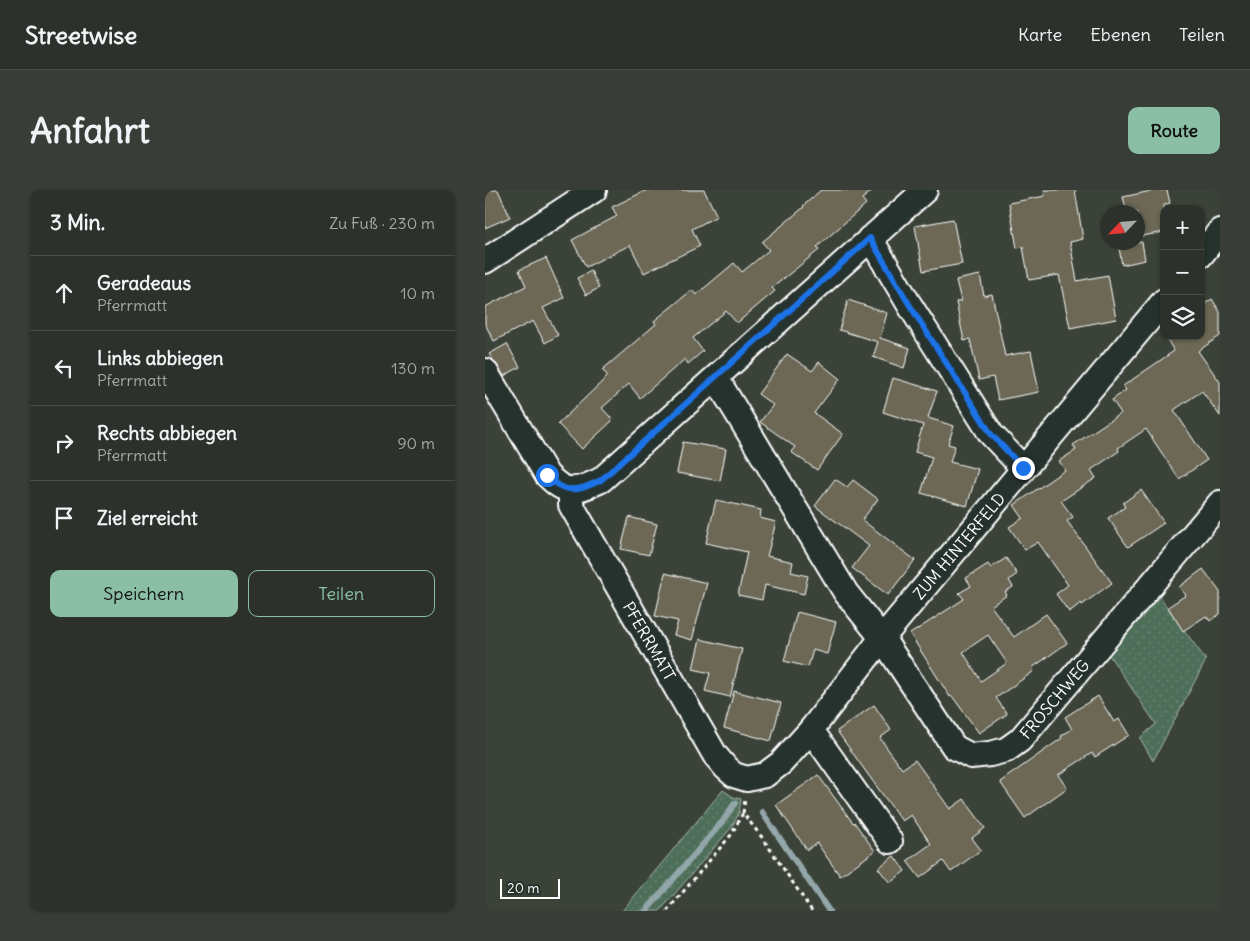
<!DOCTYPE html>
<html lang="de">
<meta charset="utf-8">
<style>
body{margin:0;font-family:Delius,sans-serif;background:#383e37;color:#f1f3f6}
.controls{position:absolute;right:15px;top:15px;display:grid;overflow:hidden;border-radius:10px;box-shadow:0 1px 4px #0004}
.controls button{width:45px;height:45px;display:grid;place-items:center;padding:0;border:0;border-bottom:1px solid #484d47;background:#2c322b;color:#f1f3f6;font:25px sans-serif}
.compass{position:absolute;left:615px;top:15px;width:45px;height:45px;border-radius:50%;background:#2c322b;box-shadow:0 1px 4px #0004;rotate:244deg}
.scale{position:absolute;left:15px;bottom:12px;width:60px;box-sizing:border-box;padding-left:5px;border:2px solid #fff;border-top:0;font-size:14px;line-height:18px;white-space:nowrap;color:#fff;-webkit-text-stroke:4px #26332d;paint-order:stroke}
.stop{position:absolute;width:15px;height:15px;margin:-11px;border:4px solid #1a73e8;border-radius:50%;background:#fff}
.stop.end{background:#1a73e8;border-color:#fff;box-shadow:0 1px 5px #0008}
.list{margin:0;padding:0;list-style:none}
h2{display:flex;justify-content:space-between;align-items:center;height:65px;margin:0;padding:0 20px;font-size:21px}
h2 small{font-size:16px;font-weight:400;color:#a6aaa9}
.list li{display:grid;grid-template-columns:32px 1fr auto;gap:15px;align-items:center;box-sizing:border-box;height:75px;padding:0 20px;border-top:1px solid #484d47}
.list b{display:block;font-size:19px;white-space:nowrap}
.list p{margin:0;font-size:16px;white-space:nowrap;color:#a6aaa9}
.list em{font-size:16px;font-style:normal;color:#a6aaa9}
.actions{display:flex;gap:10px;padding:15px 20px}
.actions a{flex:1;padding:11px 0;border:1px solid #8abfa5;border-radius:10px;text-align:center;font-size:18px;color:#8abfa5}
.actions .main{background:#8abfa5;color:#111}
.icon{flex:none;width:28px;height:28px;fill:none;stroke:currentColor;stroke-width:2;stroke-linecap:round;stroke-linejoin:round}
.map{position:relative;flex:none;width:735px;height:721px;overflow:hidden;border-radius:10px}
header{display:flex;align-items:center;gap:30px;box-sizing:border-box;height:70px;padding:0 25px;background:#2c322b;border-bottom:1px solid #484d47}
header strong{font-size:24px}
nav{display:flex;gap:28px;margin-inline-start:auto;font-size:18px}
.intro{display:flex;align-items:center;justify-content:space-between;box-sizing:border-box;height:120px;padding:0 30px}
h1{margin:0;font-size:35px}
.button{padding:12px 22px;border-radius:10px;background:#8abfa5;color:#111;font-size:18px;font-weight:700}
main{display:flex;gap:30px;padding:0 30px}
aside{flex:1;background:#2c322b;border-radius:10px;box-shadow:0 1px 4px #0004}
.map>svg:first-child{display:block}
</style>
<header>
<strong>Streetwise</strong>
<nav><a>Karte</a><a>Ebenen</a><a>Teilen</a></nav>
</header>
<div class="intro"><h1>Anfahrt</h1><a class="button">Route</a></div>
<main>
<aside>
<h2>3 Min.<small>Zu Fuß · 230 m</small></h2>
<ul class="list">
<li><svg class="icon" aria-label="ahead" viewBox="0 0 24 24"><path d="M12 20V5M6 11l6-6 6 6"/></svg><div><b>Geradeaus</b><p>Pferrmatt</p></div><em>10 m</em></li>
<li><svg class="icon" aria-label="left" viewBox="0 0 24 24"><path d="M17 20v-9H6M10 6l-5 5 5 5"/></svg><div><b>Links abbiegen</b><p>Pferrmatt</p></div><em>130 m</em></li>
<li><svg class="icon" aria-label="right" viewBox="0 0 24 24"><path d="M7 20v-9h11M14 6l5 5-5 5"/></svg><div><b>Rechts abbiegen</b><p>Pferrmatt</p></div><em>90 m</em></li>
<li><svg class="icon" aria-label="arrive" viewBox="0 0 24 24"><path d="M6 21V4h12l-3 4 3 4H6"/></svg><div><b>Ziel erreicht</b></div></li>
</ul>
<div class="actions"><a class="main">Speichern</a><a>Teilen</a></div>
</aside>
<div class="map">
<svg width="735" height="721" viewBox="0 0 735 721">
<defs>
<pattern id="grass-dots" width="8" height="8" patternUnits="userSpaceOnUse" patternTransform="scale(1.25)"><rect width="8" height="8" fill="#4d6e59"/><path d="M2 2h.1M6 6h.1" fill="none" stroke="#688472" stroke-width="1.8" stroke-linecap="round"/></pattern>
</defs>
<rect width="100%" height="100%" fill="#3b4339"/>
<filter id="ink" filterUnits="userSpaceOnUse"><feTurbulence type="fractalNoise" baseFrequency=".02" numOctaves="2"/><feDisplacementMap in="SourceGraphic" scale="10" xChannelSelector="R" yChannelSelector="G"/><feConvolveMatrix kernelMatrix="1 2 1 2 8 2 1 2 1" color-interpolation-filters="sRGB"/></filter>
<g filter="url(#ink)">
<g fill="url(#grass-dots)" stroke="#a6b6ac">
<path d="M674,406L721,470L668,571L655,548L671,534L624,465Z"/>
<path d="M238,600L248,607L256,609L254,623L246,638L175,721H137Z"/>
</g>
<g fill="none" stroke-linecap="round" stroke-linejoin="round">
<g stroke="#93a6aa" stroke-width="6">
<path d="M277,622L344,721"/>
<path d="M161,721L238,631L250,613"/>
</g>
</g>
<g fill="#6c6855" stroke="#fff" fill-rule="evenodd">
<path d="M0,0H13L25,27L0,38Z"/>
<path d="M162,0H219L232,26L207,39L215,56L159,83L145,55L101,77L87,50L132,26L127,17Z"/>
<path d="M336,0H388L377,9L381,14L332,57L334,60L287,98L290,101L252,133L241,121L208,148L218,161L203,174L200,169L155,208L144,194L117,218L128,230L97,259L73,234L123,186L117,180L171,134L169,131L207,100L211,105L249,73L257,82L284,60L277,52L319,17L318,16Z"/>
<path d="M559,0H590L598,49L585,52L592,91L623,85L631,129L585,138L574,85L544,90L538,57L532,58L524,13L560,6Z"/>
<path d="M671,0H682L685,13L679,15V42L652,47V22H642L638,7Z"/>
<path d="M468,29L477,74L438,81L430,36Z"/>
<path d="M633,52H657L660,70L637,75Z"/>
<path d="M61,68L79,108L58,118L73,145L60,153L48,131L9,151L0,134V117L41,96L34,80Z"/>
<path d="M106,81L114,98L101,105L92,88Z"/>
<path d="M495,85L499,106L507,104L520,166L546,161L554,202L513,210L508,187L494,190L485,149L479,151L471,112L476,111L471,90Z"/>
<path d="M727,109L735,122V146L713,161L735,192V226L717,201L689,220L722,270L694,289L661,239L633,258L634,261L606,280L611,288L576,311L588,327L582,331L627,393L597,415L596,413L584,422L571,404L583,395L553,352L540,360L524,337L538,328L529,315L580,280L574,271L591,260L588,255L636,223L627,210L641,200L638,196L689,161L680,146H716V116Z"/>
<path d="M363,110L402,123L395,148L425,158L419,178L388,167L393,152L354,140Z"/>
<path d="M22,154L35,177L19,186L4,164Z"/>
<path d="M302,164L327,181L334,172L355,189L329,223L358,244L332,280L306,262L310,257L275,232L288,215L273,204Z"/>
<path d="M408,188L452,201L443,228L469,236L463,254L470,256L465,272L493,279L482,316L436,303L447,267L430,262L438,235L398,222Z"/>
<path d="M198,252L241,259L235,291L192,283Z"/>
<path d="M350,289L362,297L368,290L393,309L377,330L430,370L403,405L367,378L384,356L330,316Z"/>
<path d="M656,300L679,333L643,357L623,328L640,317L638,313Z"/>
<path d="M231,310L276,320L275,328L291,332L282,366L308,372L306,382L323,386L319,404L280,395L277,410L253,405L262,362L221,353Z"/>
<path d="M144,327L172,334L164,365L136,359Z"/>
<path d="M521,368L532,384L524,390L528,397L520,402L522,405L506,416L529,447L561,424L582,453L547,478L549,481L511,508L522,524L494,543L467,506L465,507L425,444L479,409L474,403L486,396L481,388L503,374L506,378ZM503,445L522,473L496,491L478,462Z"/>
<path d="M718,379L735,402V424L725,431L721,426L698,441L683,417L701,405L694,397Z"/>
<path d="M180,383L222,393L207,450L189,445L193,431L170,426Z"/>
<path d="M312,422L351,432L342,464L328,460L323,477L299,471Z"/>
<path d="M215,449L257,459L245,507L220,501L225,483L208,479Z"/>
<path d="M249,501L296,513L286,551L239,538Z"/>
<path d="M613,506L629,532L634,529L644,545L610,567L607,563L573,585L582,598L540,628L515,592L577,548L576,546L587,539L580,527Z"/>
<path d="M389,515L406,540L395,548L417,579L430,570L465,619L479,609L500,638L487,648L496,660L466,682L458,671L435,688L422,671L446,654L426,625L417,631L384,586L352,541Z"/>
<path d="M333,585L368,633L369,632L390,661L355,686L332,653L322,660L291,615Z"/>
<path d="M409,666L420,681L405,693L393,678Z"/>
</g>
<g fill="none" stroke-linecap="round" stroke-linejoin="round">
<g stroke="#fff" stroke-width="28">
<g id="street">
<path d="M385,48L424,114L506,244L538,278"/>
<path d="M716,65L735,41"/>
<path d="M0,71L109,0"/>
<path d="M0,181L62,285C66,289 70,293 75,296C88,304 103,296 116,290L440,0"/>
<path id="s1" d="M231,188L361,403L397,448L469,557L486,566L505,564L521,560L535,550L735,313"/>
<path id="s2" d="M86,300V315L230,565L241,578L249,585L262,589L280,585L296,573L326,540L397,448L679,111"/>
<path d="M326,540L405,651"/>
</g>
</g>
<g stroke="#fff" stroke-width="3" stroke-dasharray="4 4" stroke-linecap="butt">
<path d="M258,623L260,609"/>
<path d="M182,721L246,645L258,623L279,650L327,721"/>
</g>
<use href="#street" stroke="#26332d" stroke-width="24"/>
</g>
</g>
<g fill="none" stroke-linecap="round" stroke-linejoin="round" filter="url(#ink)">
<path stroke="#1a73e8" stroke-width="6" d="M62,285C66,289 70,293 75,296C88,304 104,296 116,290L385,48L424,114L506,244L538,278"/>
</g>
<g text-anchor="middle" dominant-baseline="central" stroke-width="4" stroke-linejoin="round" paint-order="stroke">
<g font-size="16" fill="#fff" stroke="#26332d">
<text stroke="none"><textPath href="#s2" startOffset="664">ZUM HINTERFELD</textPath></text>
<text stroke="none"><textPath href="#s2" startOffset="172">PFERRMATT</textPath></text>
<text stroke="none"><textPath href="#s1" startOffset="565">FROSCHWEG</textPath></text>
</g>
</g>
</svg>
<div class="controls">
<button>+</button>
<button>−</button>
<button><svg class="icon" aria-label="layers" viewBox="0 0 24 24"><path d="M12 4l9 5-9 5-9-5zM3 14l9 5 9-5"/></svg></button>
</div>
<svg class="compass" viewBox="-18 -18 36 36"><path d="M0-13l5 13h-10z" fill="#e53935"/><path d="M0 13l5-13h-10z" fill="#a6aaa9"/></svg>
<div class="scale">20 m</div>
<div class="stop" style="left:62px;top:285px"></div>
<div class="stop end" style="left:538px;top:278px"></div>
</div>
</main>
